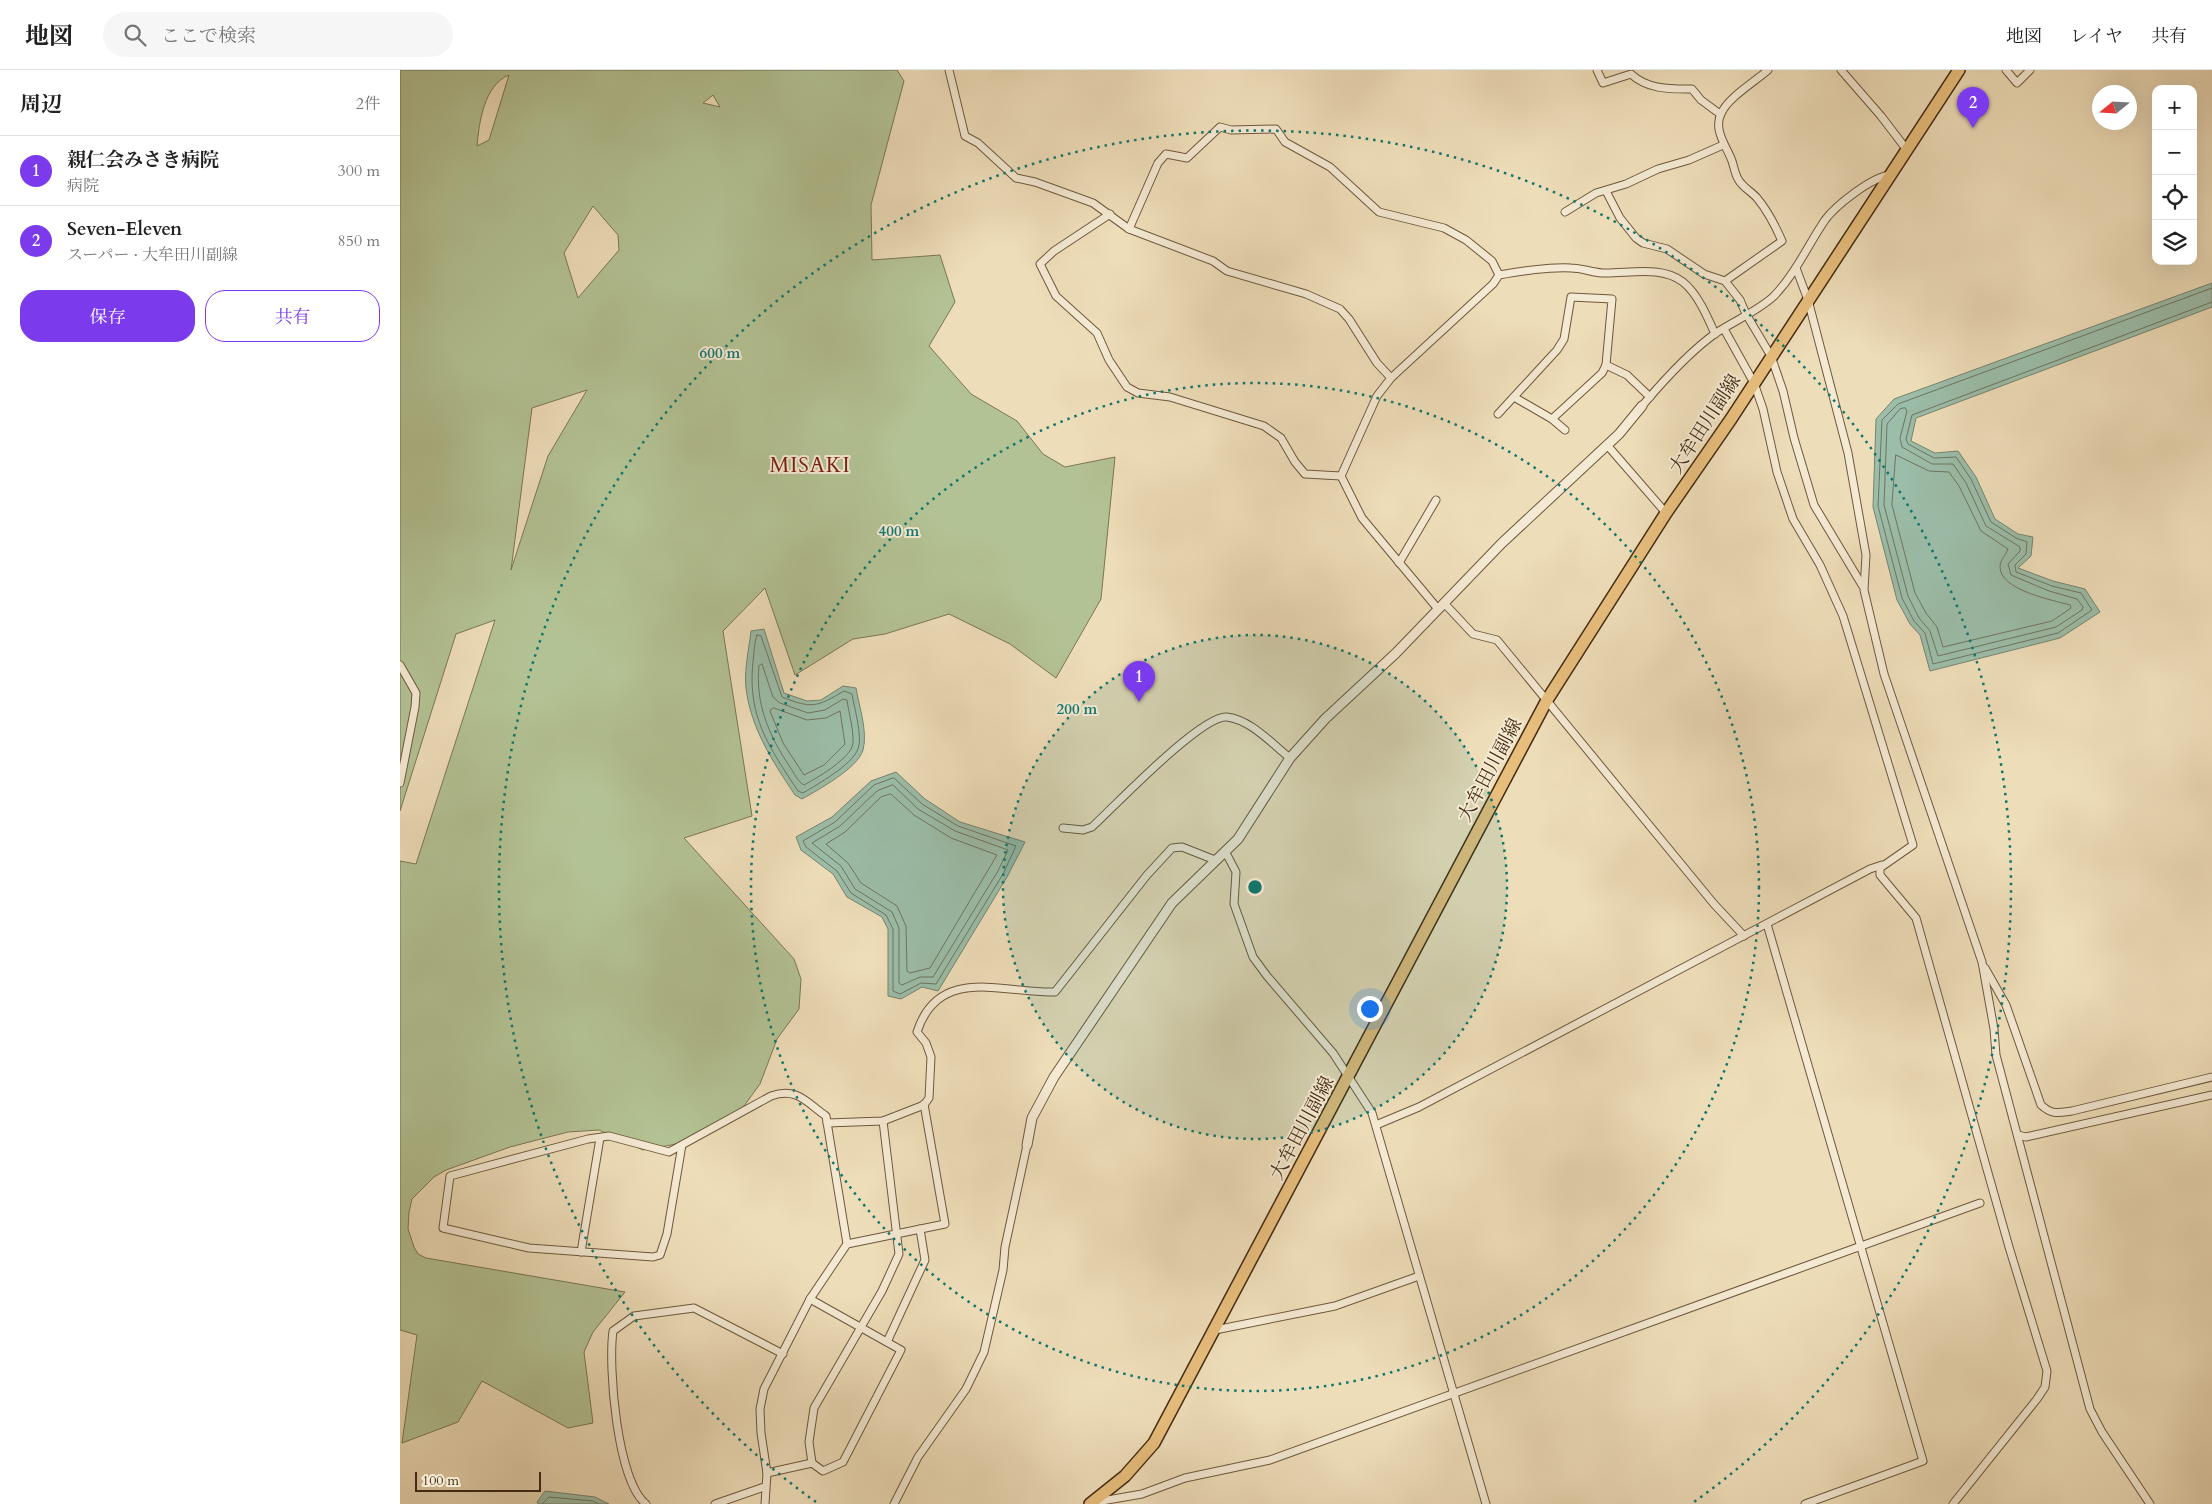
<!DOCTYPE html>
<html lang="ja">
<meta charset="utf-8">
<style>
body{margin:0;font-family:Cardo,"Noto Serif JP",serif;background:#f6f6f6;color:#222}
.controls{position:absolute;right:15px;top:15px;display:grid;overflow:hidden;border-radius:10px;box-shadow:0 5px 20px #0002}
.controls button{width:45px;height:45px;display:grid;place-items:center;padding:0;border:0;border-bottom:1px solid #e0e0e0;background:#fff;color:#222;font:25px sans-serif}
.compass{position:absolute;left:1692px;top:15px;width:45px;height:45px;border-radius:50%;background:#fff;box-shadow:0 5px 20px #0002;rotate:252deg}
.scale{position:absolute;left:15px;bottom:12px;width:126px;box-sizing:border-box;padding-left:5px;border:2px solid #432b14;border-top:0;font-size:14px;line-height:18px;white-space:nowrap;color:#432b14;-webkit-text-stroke:4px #f4e9d2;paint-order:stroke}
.you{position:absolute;left:969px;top:938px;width:18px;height:18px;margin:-12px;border:4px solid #fff;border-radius:50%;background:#1a73e8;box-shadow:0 0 0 8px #1a73e833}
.badge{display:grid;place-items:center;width:32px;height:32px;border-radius:50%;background:#7c3aed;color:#fff;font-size:16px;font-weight:700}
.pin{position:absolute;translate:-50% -41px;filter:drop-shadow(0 1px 2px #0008)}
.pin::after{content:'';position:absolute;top:26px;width:18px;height:15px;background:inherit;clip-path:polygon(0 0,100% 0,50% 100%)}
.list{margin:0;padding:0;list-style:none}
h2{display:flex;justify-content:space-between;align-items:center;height:65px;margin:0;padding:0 20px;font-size:21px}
h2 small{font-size:16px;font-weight:400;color:#767676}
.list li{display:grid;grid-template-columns:32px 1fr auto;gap:15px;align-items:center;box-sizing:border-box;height:70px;padding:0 20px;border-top:1px solid #e0e0e0}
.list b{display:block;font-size:19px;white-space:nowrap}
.list p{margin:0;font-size:16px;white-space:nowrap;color:#767676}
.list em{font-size:16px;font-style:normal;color:#767676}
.actions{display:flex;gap:10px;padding:15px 20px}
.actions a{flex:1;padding:11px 0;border:1px solid #7c3aed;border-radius:20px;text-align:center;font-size:18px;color:#7c3aed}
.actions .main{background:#7c3aed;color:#fff}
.icon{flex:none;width:28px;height:28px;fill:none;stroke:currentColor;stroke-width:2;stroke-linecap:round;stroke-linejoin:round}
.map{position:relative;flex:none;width:1812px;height:1434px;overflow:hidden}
header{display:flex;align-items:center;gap:30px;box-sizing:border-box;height:70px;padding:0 25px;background:#fff;border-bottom:1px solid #e0e0e0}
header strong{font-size:24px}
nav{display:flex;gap:28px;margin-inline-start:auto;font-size:18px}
.search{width:350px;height:45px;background:#f6f6f6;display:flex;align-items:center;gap:12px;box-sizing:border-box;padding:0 18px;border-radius:28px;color:#767676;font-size:19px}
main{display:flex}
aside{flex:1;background:#fff}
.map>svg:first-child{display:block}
</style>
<header>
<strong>地図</strong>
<div class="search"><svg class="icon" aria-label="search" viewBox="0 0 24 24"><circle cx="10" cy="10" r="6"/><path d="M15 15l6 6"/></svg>ここで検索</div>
<nav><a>地図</a><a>レイヤ</a><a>共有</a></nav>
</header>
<main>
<aside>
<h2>周辺<small>2件</small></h2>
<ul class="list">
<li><span class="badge">1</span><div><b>親仁会みさき病院</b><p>病院</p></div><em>300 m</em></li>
<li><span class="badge">2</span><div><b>Seven-Eleven</b><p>スーパー · 大牟田川副線</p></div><em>850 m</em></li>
</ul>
<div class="actions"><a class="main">保存</a><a>共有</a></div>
</aside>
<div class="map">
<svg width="1812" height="1434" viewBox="0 0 1812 1434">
<rect width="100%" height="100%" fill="#eeddb9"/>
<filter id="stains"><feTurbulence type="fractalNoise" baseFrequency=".004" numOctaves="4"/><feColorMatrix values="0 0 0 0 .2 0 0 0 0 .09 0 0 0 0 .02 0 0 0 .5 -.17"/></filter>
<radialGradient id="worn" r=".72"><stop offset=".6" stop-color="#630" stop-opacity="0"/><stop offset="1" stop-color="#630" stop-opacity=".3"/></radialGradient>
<path fill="#b3c294" stroke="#7b7654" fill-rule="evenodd" d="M0,0H497L504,11L471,135L472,190L540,185L555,232L529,276L571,324L617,351L643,384L665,397L715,387L701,529L656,608L610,574L549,544L485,564L453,569L395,605L365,518L323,561L352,746L284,768L394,889L401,909L399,939L377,969L360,1014L344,1036L293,1071L243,1080L199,1060L168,1062L110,1077L46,1100L34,1107L12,1129L9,1142L8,1159L14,1177L18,1184L26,1188L225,1222L193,1262L184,1282L193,1353L168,1358L82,1311L58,1352L2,1373L17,1265L0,1260V791L16,794L95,550L56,564L0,741ZM109,5L89,70L77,76C79,53 84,15 109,5ZM313,25L320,37L303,33ZM193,136L218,165L219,180L178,228L164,183ZM187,320L148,386L111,500L132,338Z"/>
<g fill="#9bbda9" stroke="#78836d">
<path d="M1812,213V237L1516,348L1511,371L1535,383L1558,381L1576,407L1595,449L1618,464L1633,467L1631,486L1618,498L1653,511L1685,519L1700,542L1660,568L1530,601L1520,565L1510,554L1497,530L1473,437L1476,349L1494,329Z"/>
<path d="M364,559L384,623L407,631L421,630L443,616L456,618C459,636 468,662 463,680C458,698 418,720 402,729L395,725C373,692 351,659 346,618C344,600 349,579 351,561Z"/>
<path d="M496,702L525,729L560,752L625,772L607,807L538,921L522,917L501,929L488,926V859L482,847L447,827L433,804L401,780L396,767L432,747L471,711Z"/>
<path d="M145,1421L195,1427L209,1434H138L137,1432Z"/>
</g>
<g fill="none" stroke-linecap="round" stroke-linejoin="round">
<g stroke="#6f745e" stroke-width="1">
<path d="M1812,218L1498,334L1482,350L1478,436L1502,528L1514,551L1525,563L1533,594L1658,563L1692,540L1681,523L1652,516L1616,502L1615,495L1626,484L1627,472L1616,468L1591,452L1571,409L1556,387L1534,388L1508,374L1506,369L1512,345L1812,232"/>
<path d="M1505,338L1507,341L1500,368L1502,377L1532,394H1553L1566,413L1586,456L1620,477V481L1608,494L1611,505L1649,521L1677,529L1683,537L1682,540L1656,557L1538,586L1530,561L1519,548L1508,526L1484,435L1487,354L1500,339Z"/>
<path d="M1496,385L1529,401L1549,402L1559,416L1581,461L1608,479C1606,485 1600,490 1600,497C1600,520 1652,530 1670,535L1671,538L1652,551L1543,577L1537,557L1526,543L1515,523L1492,435Z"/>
<path d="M357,565L361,566L382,627C412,639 417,637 444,621L452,624C454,637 463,667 458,679C452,695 418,714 403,723L398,721C369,677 347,646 353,592C354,583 354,573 357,565Z"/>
<path d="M362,594L373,627L380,633L408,643L425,640L443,629L447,630C448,640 456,668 452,677C446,691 417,708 404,715C398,712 394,703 390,697C369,666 355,633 359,596Z"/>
<path d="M374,638L407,650L426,648L440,641L445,674L424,695L404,705L383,673L370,641Z"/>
<path d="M494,708L522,734L558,756L616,776L603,804L536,914L521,913L500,924L493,921V859L486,845L451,823L437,801L406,777L403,771L435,752L474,715Z"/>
<path d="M493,715L518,739L555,761L608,780L598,801L533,907H520L502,915L499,913V858L492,842L455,819L441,796L412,773L440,756L477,721Z"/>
<path d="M491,724L514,745L551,768L597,785L530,898L510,903L507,901L506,856L497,836L461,813L448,793L426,774L445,762L481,727Z"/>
<path d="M142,1434L149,1427L193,1431L198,1434"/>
</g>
<g stroke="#6e583d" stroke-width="9">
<g id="minor">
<path d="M549,0L565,66L578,73L616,108L635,112L693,133L729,159L813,191L827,201L906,224L940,239L949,249L977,293L991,308"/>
<path d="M1197,0L1203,13L1231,4C1248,20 1271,19 1292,19L1301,30L1320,44"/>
<path d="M1441,0L1481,46L1507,80"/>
<path d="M1606,0L1617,13L1630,0"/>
<path d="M1206,121L1220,148L1236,168L1243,173L1267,179L1304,204L1325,211L1340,230L1346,244L1371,286L1383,321L1394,368L1414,435L1462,515"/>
<path d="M1165,142L1196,123L1226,114L1258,99L1289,90L1323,75"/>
<path d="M710,144L654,181L640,194L656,226L697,263L709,290L727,317L738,323L770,327L864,356L881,368L895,392L905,404L941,406"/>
<path d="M729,159L758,93L766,84L787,88L820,57L831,60L876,59L885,72L930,97L979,142L1044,158L1066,170L1092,191L1099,205"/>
<path d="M1396,198L1408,230L1448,383L1466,485L1464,520L1484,604L1582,892L1594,959L1596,985L1690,1339L1702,1362L1750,1434"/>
<path d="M1099,205C1123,201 1147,197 1171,198C1181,198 1191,202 1202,203C1228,204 1261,195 1283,212C1298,224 1308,248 1315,264"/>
<path d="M1325,211L1382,171C1375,155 1368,141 1357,128C1351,121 1343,118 1338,109C1335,104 1334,97 1332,91C1327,77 1313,60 1321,44C1327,28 1356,11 1368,0"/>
<path d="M1324,259L1354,313L1363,339L1377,402L1393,449L1420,495L1443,546L1513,775L1480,798V805L1516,848L1609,1177L1647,1301L1645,1317L1637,1329L1553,1434"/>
<path d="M1114,327L1152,349L1165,360"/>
<path d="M1242,336C1264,310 1289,282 1316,263C1334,251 1358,241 1374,226C1396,203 1408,175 1425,150C1436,135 1472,107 1490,105"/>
<path d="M1098,344L1157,280L1164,269L1171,227L1212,229L1206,295L1227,305L1250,327"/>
<path d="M1152,349L1202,303L1206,295"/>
<path d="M1207,375L1266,443"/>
<path d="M999,493L1036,430"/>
<path d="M1044,533L1073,564L1097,570L1314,834L1344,866"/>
<path d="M1038,539L962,448L941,406L977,326L991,308L1093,214L1099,205"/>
<path d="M0,595L16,623L15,637L0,713"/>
<path d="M663,758L683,760L692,757C714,737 802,644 827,647C851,650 871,673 890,688"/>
<path d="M825,781L836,802L834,834L853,887L867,906L933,983L972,1043L1086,1434"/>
<path d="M1367,854L1523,1391L1405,1434"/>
<path d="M1585,898L1606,935L1641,1035C1652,1045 1658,1043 1672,1041L1812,1007"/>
<path d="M427,1053L483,1051L524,1035L529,1028L531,987L526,973L517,962C539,894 605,924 655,922L747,805L772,778L782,777L815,790"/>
<path d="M976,1055L1019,1037L1470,799L1482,795"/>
<path d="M1618,1065L1626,1067L1812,1025"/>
<path d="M282,1075L267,1164L260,1185L253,1187L129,1178L43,1158L50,1106L188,1069L209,1066L269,1082L371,1026C397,1017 406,1032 426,1046L447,1174"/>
<path d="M181,1182L200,1068"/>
<path d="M815,1260L935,1236L1019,1206"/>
<path d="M487,1272L525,1190L520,1159"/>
<path d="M412,1393L409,1372L414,1338L482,1221L499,1184L483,1051"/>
<path d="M367,1403L412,1393L423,1401L443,1392L501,1280L410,1229"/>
<path d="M696,1432L742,1424L785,1408L870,1390L1580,1133"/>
<path d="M246,1434C217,1411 208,1297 213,1261L234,1246L294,1238L383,1284"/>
<path d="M315,1434L364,1417"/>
<path d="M365,1434L367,1403L361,1363L360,1339L364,1319L410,1229L447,1174L545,1154L524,1034"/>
<path d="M494,1434L518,1387L566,1319L584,1282L603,1200L605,1177L627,1075"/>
</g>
</g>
<g stroke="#6e583d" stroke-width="11">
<path id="tertiary" d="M627,1075L632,1048L654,1007L772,833L838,769L890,688L925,649L996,583L1102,473L1219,364L1242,336"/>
</g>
<g stroke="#432b14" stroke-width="14">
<path id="primary" d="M690,1434L725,1406L754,1373L1147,630L1266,443L1331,349L1559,0"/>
</g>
<use href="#minor" stroke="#f4e9d2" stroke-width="7"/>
<use href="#tertiary" stroke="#f4e9d2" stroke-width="9"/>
<use href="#primary" stroke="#e7be7c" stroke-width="11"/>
</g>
<circle cx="855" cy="817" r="252" fill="#0f766e" fill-opacity=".12"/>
<g fill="none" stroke="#0f766e" stroke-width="2.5" stroke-dasharray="2.5 5">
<circle cx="855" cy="817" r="252"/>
<circle cx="855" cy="817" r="504"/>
<path d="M416 1432A756 756 0 1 1 1294 1432"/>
</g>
<g text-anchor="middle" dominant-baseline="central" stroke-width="4" stroke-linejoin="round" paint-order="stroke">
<g font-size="19" fill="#432b14" stroke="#f4e9d2">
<text transform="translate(1305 354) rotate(-57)">大牟田川副線</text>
<text transform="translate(1090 700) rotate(-62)">大牟田川副線</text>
<text transform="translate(902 1058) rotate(-62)">大牟田川副線</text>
</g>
<g font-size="21" letter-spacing="1" fill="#7a1f14" stroke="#f4e9d2">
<text x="410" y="395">MISAKI</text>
</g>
</g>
<circle cx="855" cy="817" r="8" fill="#0f766e" stroke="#f4e9d2" stroke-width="2.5"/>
<g font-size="15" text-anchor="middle" font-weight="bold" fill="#0f766e" stroke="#f4e9d2" stroke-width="4" stroke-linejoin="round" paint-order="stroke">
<text x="320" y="288">600 m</text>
<text x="499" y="466">400 m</text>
<text x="677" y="644">200 m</text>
</g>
<rect width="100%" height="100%" filter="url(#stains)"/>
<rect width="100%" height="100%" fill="url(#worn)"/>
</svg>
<div class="controls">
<button>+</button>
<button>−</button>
<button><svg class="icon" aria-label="locate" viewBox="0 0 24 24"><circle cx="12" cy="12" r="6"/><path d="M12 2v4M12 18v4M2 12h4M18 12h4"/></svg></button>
<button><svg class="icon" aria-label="layers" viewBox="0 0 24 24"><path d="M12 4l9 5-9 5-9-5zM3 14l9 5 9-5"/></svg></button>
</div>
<svg class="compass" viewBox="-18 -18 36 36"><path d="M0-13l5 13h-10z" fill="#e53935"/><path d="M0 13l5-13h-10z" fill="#767676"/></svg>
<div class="scale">100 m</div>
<div class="you"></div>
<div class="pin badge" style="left:739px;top:632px">1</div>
<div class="pin badge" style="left:1573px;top:58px">2</div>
</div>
</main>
